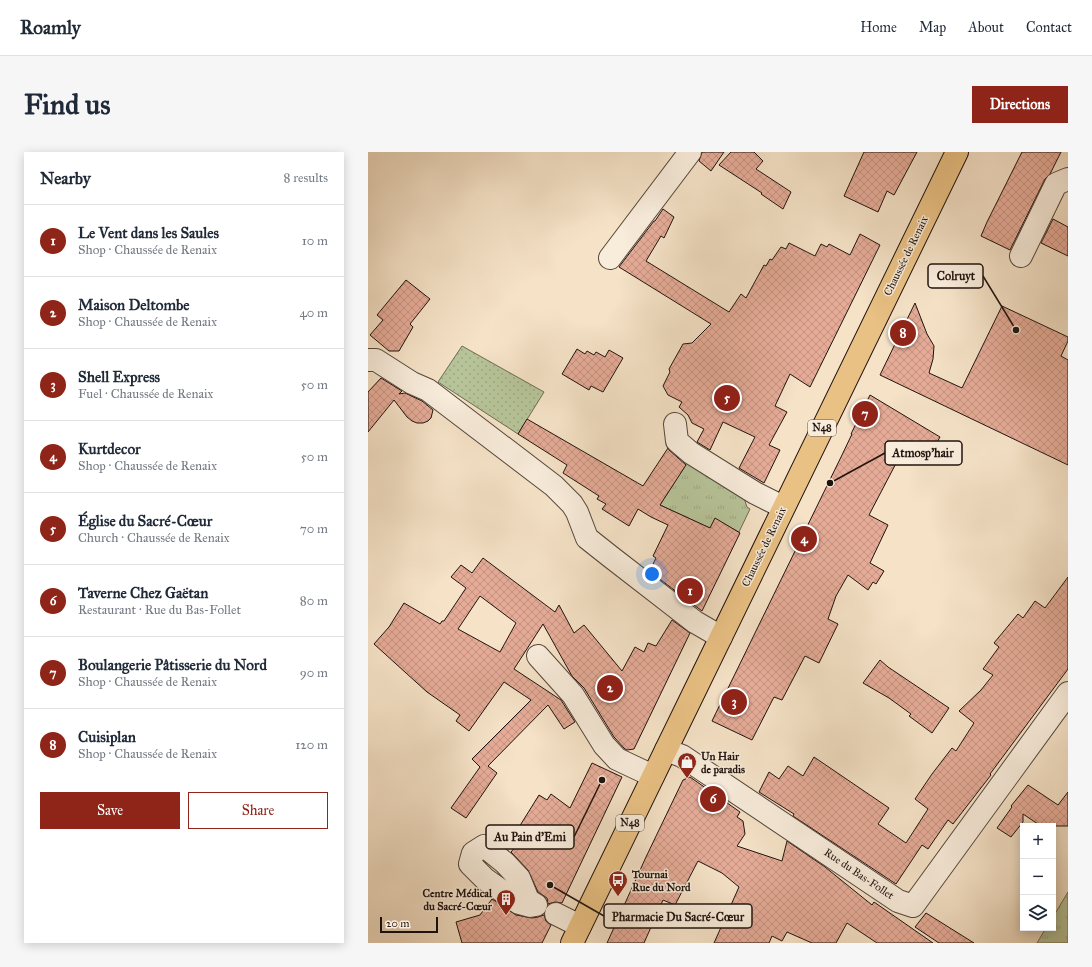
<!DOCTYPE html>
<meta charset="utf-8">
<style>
body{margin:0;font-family:"IM FELL Great Primer",serif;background:#f6f6f7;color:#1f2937}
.controls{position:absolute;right:12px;bottom:12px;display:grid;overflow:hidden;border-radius:0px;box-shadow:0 2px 10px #0003}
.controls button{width:36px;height:36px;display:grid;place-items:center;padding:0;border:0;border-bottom:1px solid #e0e1e3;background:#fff;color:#1f2937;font:20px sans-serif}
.scale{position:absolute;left:12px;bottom:10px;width:58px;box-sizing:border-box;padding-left:4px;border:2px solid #20130e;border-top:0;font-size:11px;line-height:14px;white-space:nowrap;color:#20130e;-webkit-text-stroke:3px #f8ecdb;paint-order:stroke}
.you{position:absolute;left:284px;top:422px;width:14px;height:14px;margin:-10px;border:3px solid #fff;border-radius:50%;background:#1a73e8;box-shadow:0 0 0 6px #1a73e833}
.badge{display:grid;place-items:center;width:26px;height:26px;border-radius:50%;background:#8f2418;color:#fff;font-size:13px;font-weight:700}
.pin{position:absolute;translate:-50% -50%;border:2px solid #fff;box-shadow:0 1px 4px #0006}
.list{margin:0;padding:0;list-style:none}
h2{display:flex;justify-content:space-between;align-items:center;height:52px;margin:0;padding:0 16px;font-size:17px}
h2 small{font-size:13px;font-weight:400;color:#747a83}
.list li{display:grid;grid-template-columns:26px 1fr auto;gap:12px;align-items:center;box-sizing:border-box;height:72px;padding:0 16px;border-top:1px solid #e0e1e3}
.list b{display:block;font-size:15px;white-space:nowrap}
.list p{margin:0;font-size:13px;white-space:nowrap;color:#747a83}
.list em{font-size:13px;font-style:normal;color:#747a83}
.actions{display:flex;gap:8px;padding:12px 16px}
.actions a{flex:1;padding:9px 0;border:1px solid #8f2418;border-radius:0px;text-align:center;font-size:14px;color:#8f2418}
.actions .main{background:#8f2418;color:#fff}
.icon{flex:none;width:22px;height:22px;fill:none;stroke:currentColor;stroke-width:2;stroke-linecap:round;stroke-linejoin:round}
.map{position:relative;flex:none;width:700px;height:791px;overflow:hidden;border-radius:0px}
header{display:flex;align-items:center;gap:24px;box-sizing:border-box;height:56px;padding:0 20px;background:#fff;border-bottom:1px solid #e0e1e3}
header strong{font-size:19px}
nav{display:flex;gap:22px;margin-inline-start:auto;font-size:14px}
.intro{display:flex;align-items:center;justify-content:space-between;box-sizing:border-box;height:96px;padding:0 24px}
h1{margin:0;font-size:28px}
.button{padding:10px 18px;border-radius:0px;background:#8f2418;color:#fff;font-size:14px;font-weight:700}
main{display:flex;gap:24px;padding:0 24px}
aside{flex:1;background:#fff;border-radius:0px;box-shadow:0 2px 10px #0003}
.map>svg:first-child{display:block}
</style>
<header>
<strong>Roamly</strong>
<nav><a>Home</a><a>Map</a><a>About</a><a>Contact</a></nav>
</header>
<div class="intro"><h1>Find us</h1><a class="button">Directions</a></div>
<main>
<aside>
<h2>Nearby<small>8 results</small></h2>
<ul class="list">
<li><span class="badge">1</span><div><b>Le Vent dans les Saules</b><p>Shop · Chaussée de Renaix</p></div><em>10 m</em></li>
<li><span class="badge">2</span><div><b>Maison Deltombe</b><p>Shop · Chaussée de Renaix</p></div><em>40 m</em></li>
<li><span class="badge">3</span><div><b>Shell Express</b><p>Fuel · Chaussée de Renaix</p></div><em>50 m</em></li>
<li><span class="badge">4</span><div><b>Kurtdecor</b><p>Shop · Chaussée de Renaix</p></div><em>50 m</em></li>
<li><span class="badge">5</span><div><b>Église du Sacré-Cœur</b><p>Church · Chaussée de Renaix</p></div><em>70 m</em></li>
<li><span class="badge">6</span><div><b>Taverne Chez Gaëtan</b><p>Restaurant · Rue du Bas-Follet</p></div><em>80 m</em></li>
<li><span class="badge">7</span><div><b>Boulangerie Pâtisserie du Nord</b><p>Shop · Chaussée de Renaix</p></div><em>90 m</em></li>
<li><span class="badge">8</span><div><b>Cuisiplan</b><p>Shop · Chaussée de Renaix</p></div><em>120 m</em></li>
</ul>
<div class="actions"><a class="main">Save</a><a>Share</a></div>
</aside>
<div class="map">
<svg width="700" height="791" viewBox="0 0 700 791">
<defs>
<pattern id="grass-tufts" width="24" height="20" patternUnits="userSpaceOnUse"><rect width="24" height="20" fill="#b7c499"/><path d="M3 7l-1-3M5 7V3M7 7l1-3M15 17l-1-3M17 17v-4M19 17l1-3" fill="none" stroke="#9da883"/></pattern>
<pattern id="park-dots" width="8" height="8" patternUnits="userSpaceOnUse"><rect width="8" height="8" fill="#b7c499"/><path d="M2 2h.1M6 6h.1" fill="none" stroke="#9da883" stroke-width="1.8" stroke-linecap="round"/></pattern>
<pattern id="building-cross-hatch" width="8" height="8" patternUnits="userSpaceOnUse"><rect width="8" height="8" fill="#e5ab97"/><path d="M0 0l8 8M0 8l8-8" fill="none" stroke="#c49281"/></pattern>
</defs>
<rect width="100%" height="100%" fill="#f5e2c7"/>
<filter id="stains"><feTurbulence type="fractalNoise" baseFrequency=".005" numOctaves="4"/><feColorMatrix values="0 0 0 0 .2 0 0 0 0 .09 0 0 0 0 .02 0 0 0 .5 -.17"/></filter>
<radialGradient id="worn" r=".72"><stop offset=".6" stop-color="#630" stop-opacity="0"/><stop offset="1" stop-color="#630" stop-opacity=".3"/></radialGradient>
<g fill="url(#grass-tufts)" stroke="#6c6c54">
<path d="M320,309L376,346L379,355L382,357L371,380L347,367L342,376L292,353Z"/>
<path d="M700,740V791H669L678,776H685V765Z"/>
</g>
<path fill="url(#park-dots)" stroke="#6c6c54" d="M94,194L176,240L150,282L70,230Z"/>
<g fill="url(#building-cross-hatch)" stroke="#20130e" fill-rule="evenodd">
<path d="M334,0H356L343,19L331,9Z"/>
<path d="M363,0H386L395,9L388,17L423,40L415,57L393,42L394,41L351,13Z"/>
<path d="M496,0H549L526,43L519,39L510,60L476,44Z"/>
<path d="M654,0H693L682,22L677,27L642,98L613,84L619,70Z"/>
<path d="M295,57L306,65L296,86L293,84L278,109L361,160L373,142L378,146L396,113L398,114L402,107L404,108L413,95L418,97L421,91L447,104L453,92L459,95L461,92L482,103L492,82L512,93L442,235L422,222L407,254L419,260L401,293L412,298L396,331L371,316L387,285L355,270L342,298L329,290L336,277L324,271L320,263L311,255L314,250L300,243L295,234L302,220L301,217L315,192L324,191L343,172L251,115L286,69H287Z"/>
<path d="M685,67L700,75V104L673,91Z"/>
<path d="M38,128L62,147L42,172L45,175L31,199H21L2,183L15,168L9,163Z"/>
<path d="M547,151L559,182L566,194L565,207L561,221L594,236L634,154L700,185V189L693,204L700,208V313L512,223Z"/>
<path d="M209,197L217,202L219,199L226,203L228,200L237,205L241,198L255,206L235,240L223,234L221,238L194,222Z"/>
<path d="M13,226L34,239L31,242L37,241L54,249L65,258L63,266L60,269L55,271H49L44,269L39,265L26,248L0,280V240Z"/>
<path d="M502,243L572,285L557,312L535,298L501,363L520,373L502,411L516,419L508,432L505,430L500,438L480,423L468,444L460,467L470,472L451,511L437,504L414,548L406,545L384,588L344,569L474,303L484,282H483Z"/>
<path d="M159,267L275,334L300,296L301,298L318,313L292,353L342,376L347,366L372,381L334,459L285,422L288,418L284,414L288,406L285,404L300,373L283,365L270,357L261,374L234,357L238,352L229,347L231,344L195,321L199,313L150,282Z"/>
<path d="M115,406L187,460L191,453L206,481L216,473L254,519L267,495L276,500L280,491L288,494L304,468L322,481L266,597L259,598L257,597L246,585L216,536L204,524L175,472L146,517L193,548L207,570L196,577L180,553L120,614L129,621L98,666L83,656L112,615L104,607L163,548L136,530L101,579L88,569L92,563L59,540L6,492L21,475L36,451L72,472L74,469H76L98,436L83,425L93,413L104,421ZM112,444L148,471L132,500L90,477Z"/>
<path d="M700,425V517L622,622L623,623L585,672L580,668L560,697L554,693L528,732L425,664L426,662L391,640L401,620L411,627L420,614L435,624L446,605L521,656L510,672L538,691L560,657L547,647L564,622L584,596L588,599L606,571L591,559L613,538L625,523L615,517L631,495L626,491L650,462L655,466L667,449L677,456Z"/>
<path d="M512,508L520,515L581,556L564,581L541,564L543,562L521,546L495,531Z"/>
<path d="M224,611L254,625L194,751L187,750L180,752L179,746L170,740L160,718L143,700L149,693L143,688L171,643L179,648L183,642L202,656Z"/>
<path d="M322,625L372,660L369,665L375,669L377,682L369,694L414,709L419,689L457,715L504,753L506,750L565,791H509L479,771L468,791H444L419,780L414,789L404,784L401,791H346L371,735L354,721L330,709L307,753L295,748L276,791H239L278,705L315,628Z"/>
<path d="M660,633L690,653L700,640V674H673L655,662V670L643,685L629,676L644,655L643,654Z"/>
<path d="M124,747L148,763L164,766L170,765L176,763L178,769L183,773L174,791H94L88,770L112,763Z"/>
<path d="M558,761L606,791H571L547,775Z"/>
</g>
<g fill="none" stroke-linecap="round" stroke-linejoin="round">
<g stroke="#55473c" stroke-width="24">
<g id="minor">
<path d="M653,104L688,32L700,27"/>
<path d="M242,106L322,0"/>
<path d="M0,208H8L44,231L60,238L186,334L204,352L209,360L219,386L243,405L327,470L353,485"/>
<path d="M307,272L309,289L323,301L387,341L415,355"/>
<path d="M170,504L205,543L236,593L249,607L285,624"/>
<path d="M298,598L314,604L530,749L545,754L700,541"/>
<path d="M116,694L137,711L151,726L160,748L168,753L162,754L151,751L117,727L102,712L105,701Z"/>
<path d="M188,762L212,774"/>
</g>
</g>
<g stroke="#20130e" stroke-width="24">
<path id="major" d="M204,791L589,0"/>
</g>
<use href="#minor" stroke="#f8ecdb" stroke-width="22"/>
<use href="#major" stroke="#eac184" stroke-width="22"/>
</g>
<defs>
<g id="shop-pin" transform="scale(1)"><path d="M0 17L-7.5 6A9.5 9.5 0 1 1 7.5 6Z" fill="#8f2418" stroke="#f8ecdb"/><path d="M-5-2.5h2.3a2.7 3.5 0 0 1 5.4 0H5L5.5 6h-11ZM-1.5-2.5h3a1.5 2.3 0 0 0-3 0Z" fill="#fff"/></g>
<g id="bus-pin" transform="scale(1)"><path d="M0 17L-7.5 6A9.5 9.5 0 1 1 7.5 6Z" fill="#8f2418" stroke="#f8ecdb"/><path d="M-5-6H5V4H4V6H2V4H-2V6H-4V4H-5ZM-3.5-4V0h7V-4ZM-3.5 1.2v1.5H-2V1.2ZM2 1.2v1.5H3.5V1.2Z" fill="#fff"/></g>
<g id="building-pin" transform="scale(1)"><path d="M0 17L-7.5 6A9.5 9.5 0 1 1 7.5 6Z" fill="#8f2418" stroke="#f8ecdb"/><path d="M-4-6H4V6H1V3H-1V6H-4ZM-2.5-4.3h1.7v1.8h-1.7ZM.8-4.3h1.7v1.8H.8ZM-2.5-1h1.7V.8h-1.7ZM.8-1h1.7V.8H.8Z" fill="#fff"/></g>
</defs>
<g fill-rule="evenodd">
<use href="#shop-pin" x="319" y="610"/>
<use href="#bus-pin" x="250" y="728"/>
<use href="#building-pin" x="138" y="747"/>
</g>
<g text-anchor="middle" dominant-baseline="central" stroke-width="3" stroke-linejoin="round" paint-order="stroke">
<g fill="#f8ecdb" stroke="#61544c" stroke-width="1">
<rect x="440" y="268" width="28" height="16" rx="3"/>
<rect x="248" y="663" width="28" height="16" rx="3"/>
</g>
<g font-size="10" font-weight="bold" fill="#20130e">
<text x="454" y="276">N48</text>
<text x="262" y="671">N48</text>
</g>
<g font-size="11" fill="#20130e" stroke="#f8ecdb">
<text transform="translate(538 104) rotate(-64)">Chaussée de Renaix</text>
<text transform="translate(396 395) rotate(-64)">Chaussée de Renaix</text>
<text transform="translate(491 722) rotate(34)">Rue du Bas-Follet</text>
</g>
<g font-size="11" font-weight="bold" fill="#20130e" stroke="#f8ecdb" text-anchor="start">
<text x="333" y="604">Un Hair<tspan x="333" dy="13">de paradis</tspan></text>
<text x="264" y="722">Tournai<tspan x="264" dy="13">Rue du Nord</tspan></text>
<text x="124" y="741" text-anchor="end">Centre Médical<tspan x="124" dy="13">du Sacré-Cœur</tspan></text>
</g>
</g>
<path fill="none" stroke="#20130e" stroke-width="1.5" d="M648 178L615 124M462 331L517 301M234 628L206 685M182 733L236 764"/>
<g fill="#20130e" stroke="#f8ecdb" stroke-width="1.5">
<circle cx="648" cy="178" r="4"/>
<circle cx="462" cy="331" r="4"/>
<circle cx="234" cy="628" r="4"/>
<circle cx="182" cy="733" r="4"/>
</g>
<g fill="#f8ecdb" stroke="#20130e" stroke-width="1.5">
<rect x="560" y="112" width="55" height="24" rx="4"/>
<rect x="517" y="289" width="77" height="24" rx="4"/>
<rect x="118" y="673" width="88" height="24" rx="4"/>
<rect x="236" y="752" width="148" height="24" rx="4"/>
</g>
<g font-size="12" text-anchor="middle" font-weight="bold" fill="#20130e">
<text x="588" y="128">Colruyt</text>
<text x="555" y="305">Atmosp'hair</text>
<text x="162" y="689">Au Pain d'Emi</text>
<text x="310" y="769">Pharmacie Du Sacré-Cœur</text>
</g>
<rect width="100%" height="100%" filter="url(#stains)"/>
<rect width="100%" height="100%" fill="url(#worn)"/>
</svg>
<div class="controls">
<button>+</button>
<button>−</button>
<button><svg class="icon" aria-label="layers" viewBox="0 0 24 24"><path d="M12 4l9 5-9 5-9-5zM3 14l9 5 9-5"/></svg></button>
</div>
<div class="scale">20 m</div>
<div class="you"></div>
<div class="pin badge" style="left:322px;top:439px">1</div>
<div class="pin badge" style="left:242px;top:536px">2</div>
<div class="pin badge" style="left:366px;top:550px">3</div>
<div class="pin badge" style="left:436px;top:387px">4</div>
<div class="pin badge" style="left:359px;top:246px">5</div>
<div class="pin badge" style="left:345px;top:647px">6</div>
<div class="pin badge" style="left:497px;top:262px">7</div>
<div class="pin badge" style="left:535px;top:181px">8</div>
</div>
</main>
